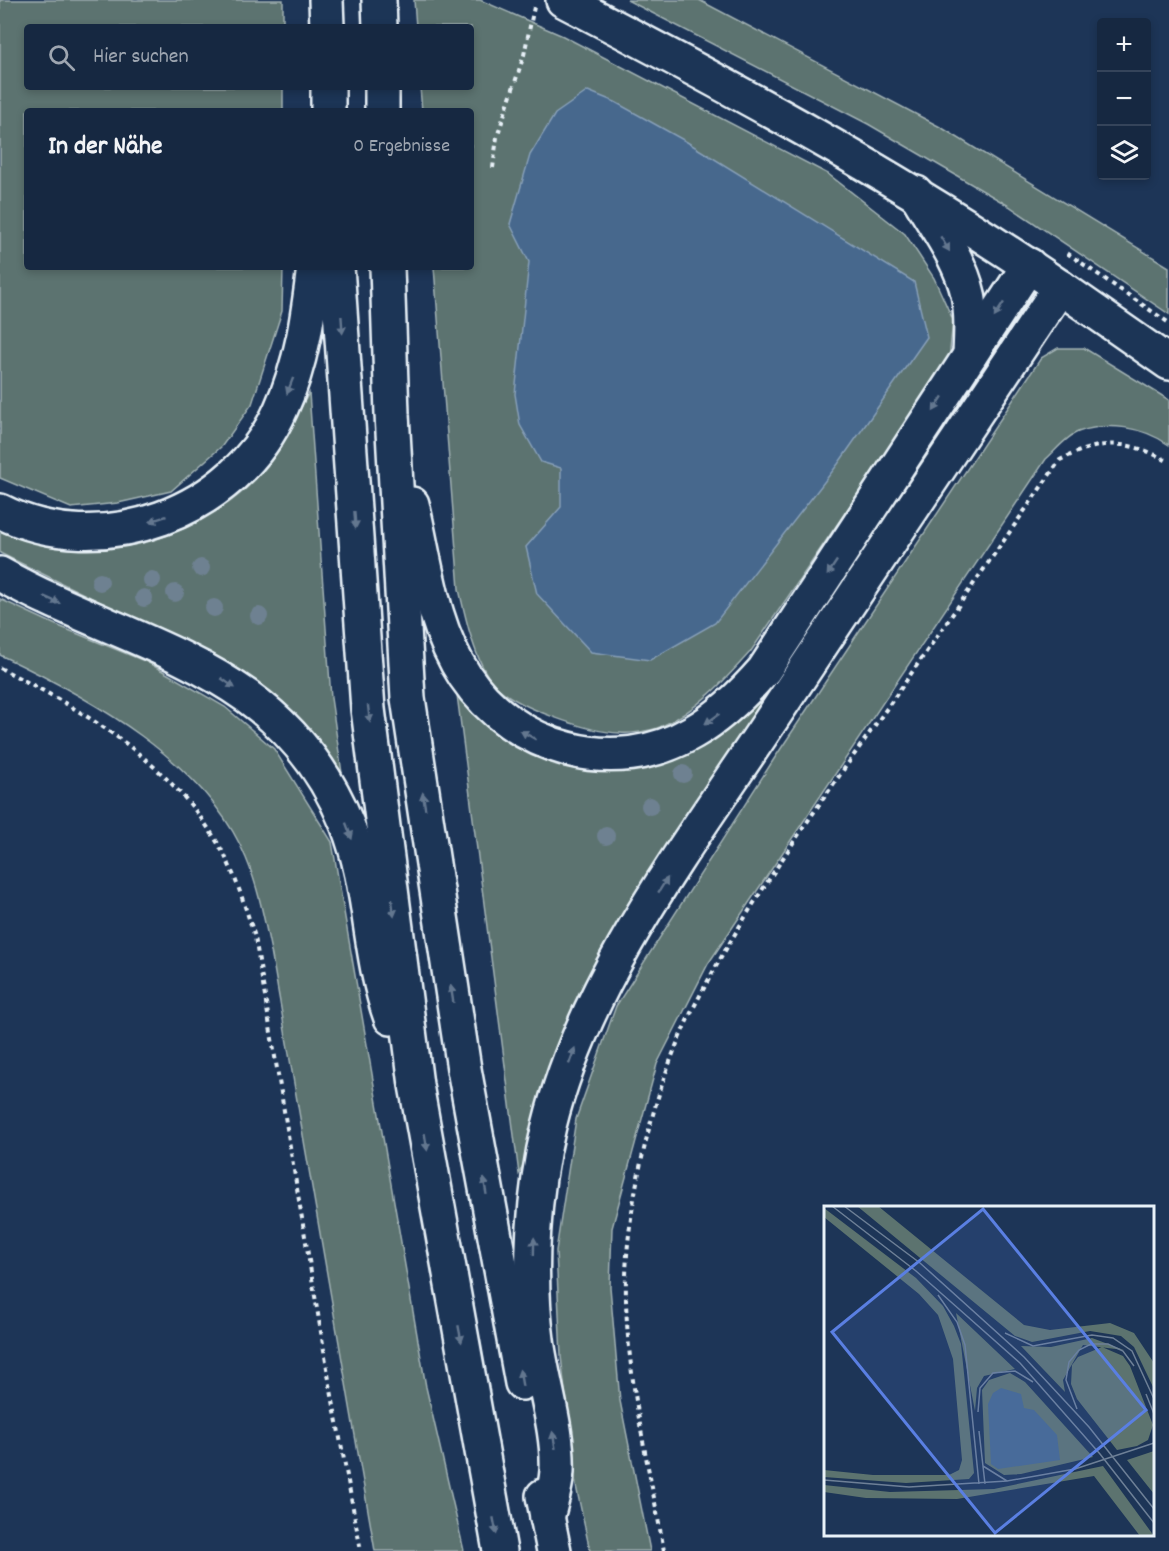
<!DOCTYPE html>
<html lang="de">
<meta charset="utf-8">
<style>
body{margin:0;font-family:Dekko,sans-serif;background:#23344c;color:#f1f3f6}
.controls{position:absolute;right:18px;top:18px;display:grid;overflow:hidden;border-radius:6px;box-shadow:0 3px 9px #0003}
.controls button{width:54px;height:54px;display:grid;place-items:center;padding:0;border:0;border-bottom:2px solid #35445a;background:#162841;color:#f1f3f6;font:30px sans-serif}
.list{margin:0;padding:0;list-style:none}
h2{display:flex;justify-content:space-between;align-items:center;height:78px;margin:0;padding:0 24px;font-size:26px}
h2 small{font-size:20px;font-weight:400;color:#9ea6b1}
.icon{flex:none;width:33px;height:33px;fill:none;stroke:currentColor;stroke-width:2;stroke-linecap:round;stroke-linejoin:round}
.map{position:relative;flex:none;width:1169px;height:1551px;overflow:hidden}
.search{position:absolute;background:#162841;box-shadow:0 3px 9px #0003;left:24px;top:24px;width:450px;height:66px;display:flex;align-items:center;gap:15px;box-sizing:border-box;padding:0 21px;border-radius:6px;color:#9ea6b1;font-size:22px}
.panel{position:absolute;background:#162841;box-shadow:0 3px 9px #0003;left:24px;top:108px;width:450px;height:162px;border-radius:6px}
.map>svg:first-child{display:block}
</style>
<div class="map">
<svg width="1169" height="1551" viewBox="0 0 1169 1551">
<rect width="100%" height="100%" fill="#1d3557"/>
<filter id="ink" filterUnits="userSpaceOnUse"><feTurbulence type="fractalNoise" baseFrequency=".0167" numOctaves="2"/><feDisplacementMap in="SourceGraphic" scale="12" xChannelSelector="R" yChannelSelector="G"/><feConvolveMatrix kernelMatrix="1 2 1 2 8 2 1 2 1" color-interpolation-filters="sRGB"/></filter>
<g filter="url(#ink)">
<g fill="#5c736f" stroke="#a2b2b4" stroke-width="1.5">
<path d="M0,0H283V27H27V87H283V111H27V267H283L282,311L252,404L222,446L171,491L118,503L71,508L0,478Z"/>
<path d="M414,0H480L563,36L828,174L905,234L934,278L953,320L949,360L751,651C725,680 697,711 660,727C650,731 631,734 620,733C588,732 514,707 493,683C475,662 465,616 459,589L434,267H471V111H422L420,87H471V27H416Z"/>
<path d="M627,0H699L942,128L1169,267V314L1009,206L868,124Z"/>
<path d="M1058,348H1084L1169,400V445C1144,427 1107,421 1078,432C1067,436 1055,451 1046,459L708,964L657,1064L612,1228L610,1287L620,1401L650,1551H590L576,1486L561,1356L556,1251L576,1119L616,1006L774,759L1041,358Z"/>
<path d="M309,393L331,698L342,773L204,653L0,553V525C15,531 31,540 47,544C128,564 229,524 276,454C288,435 298,413 309,393Z"/>
<path d="M0,599L56,625L147,662L225,707L274,749L332,842L426,1387L464,1551H375L272,956C265,923 259,889 246,858C207,762 89,697 0,655Z"/>
<path d="M800,641L535,1137L519,1174L456,687L589,769L629,770L668,756Z"/>
</g>
<path fill="#46688d" stroke="#879fb8" stroke-width="1.5" d="M588,91L615,102L687,142L914,282L927,337L838,464L715,623L650,660L591,652L537,594L526,547L561,507V468L541,462L520,425L515,394L529,262L510,224L530,155L555,114Z"/>
<g fill="none" stroke-linecap="round" stroke-linejoin="round">
<g stroke="#e8f1f8" stroke-width="38">
<path id="secondary" d="M1060,287L1169,363"/>
</g>
<g stroke="#e8f1f8" stroke-width="38">
<path id="primary" d="M563,0C733,88 902,179 1060,287"/>
</g>
<g stroke="#e8f1f8" stroke-width="38">
<g id="highway">
<path d="M326,0L327,27"/>
<path d="M379,0L380,27"/>
<path d="M328,87V111"/>
<path d="M382,87V111"/>
<path d="M916,193C934,225 960,258 968,294C972,314 971,334 970,355"/>
<path d="M337,267L368,709L416,1085L500,1551"/>
<path d="M387,267L392,414L408,698L464,1069L522,1383"/>
<path d="M412,504C426,562 431,625 465,676C514,749 614,779 693,732C721,716 743,694 764,670L1029,265"/>
<path d="M0,511C101,563 236,512 281,409C302,363 308,316 314,267"/>
<path d="M0,574C133,649 282,663 347,824C372,886 368,955 391,1018"/>
<path d="M543,1496L554,1551"/>
<path d="M547,1518C551,1502 556,1487 557,1471C559,1430 542,1381 537,1340C528,1275 533,1190 549,1126C585,979 688,845 771,720C867,576 964,431 1060,287"/>
</g>
</g>
<g stroke="#e8f1f8" stroke-width="4" stroke-dasharray="4.5 4.5" stroke-linecap="butt">
<path d="M493,168L497,137L524,55L534,7"/>
<path d="M1067,253L1169,323"/>
<path d="M0,668C85,711 171,762 220,847C236,875 245,907 255,937L328,1374L361,1551"/>
<path d="M664,1551C647,1454 620,1354 627,1255C633,1177 659,1072 696,1003C746,908 809,818 871,731C934,641 997,550 1060,460C1101,439 1129,439 1169,462"/>
</g>
<use href="#secondary" stroke="#1d3557" stroke-width="33"/>
<use href="#primary" stroke="#1d3557" stroke-width="33"/>
<use href="#highway" stroke="#1d3557" stroke-width="33"/>
</g>
<g fill="#6e8191">
<circle cx="201" cy="568" r="9"/>
<circle cx="152" cy="580" r="9"/>
<circle cx="100" cy="582" r="9"/>
<circle cx="175" cy="593" r="9"/>
<circle cx="144" cy="598" r="9"/>
<circle cx="214" cy="608" r="9"/>
<circle cx="259" cy="616" r="9"/>
<circle cx="683" cy="774" r="9"/>
<circle cx="650" cy="806" r="9"/>
<circle cx="606" cy="836" r="9"/>
</g>
<defs><path id="oneway-solid" d="M-6-.8H1V-3.2L6.5 0L1 3.2V.8H-6Z" transform="scale(1.5)"/></defs>
<g fill="#64778f">
<use href="#oneway-solid" transform="translate(945 244) rotate(59)"/>
<use href="#oneway-solid" transform="translate(999 310) rotate(123)"/>
<use href="#oneway-solid" transform="translate(342 325) rotate(86)"/>
<use href="#oneway-solid" transform="translate(290 386) rotate(111)"/>
<use href="#oneway-solid" transform="translate(938 404) rotate(123)"/>
<use href="#oneway-solid" transform="translate(158 519) rotate(161)"/>
<use href="#oneway-solid" transform="translate(355 520) rotate(86)"/>
<use href="#oneway-solid" transform="translate(832 568) rotate(124)"/>
<use href="#oneway-solid" transform="translate(52 600) rotate(24)"/>
<use href="#oneway-solid" transform="translate(228 683) rotate(35)"/>
<use href="#oneway-solid" transform="translate(369 714) rotate(83)"/>
<use href="#oneway-solid" transform="translate(712 719) rotate(145)"/>
<use href="#oneway-solid" transform="translate(528 735) rotate(-151)"/>
<use href="#oneway-solid" transform="translate(424 801) rotate(-99)"/>
<use href="#oneway-solid" transform="translate(349 831) rotate(70)"/>
<use href="#oneway-solid" transform="translate(663 885) rotate(-58)"/>
<use href="#oneway-solid" transform="translate(393 908) rotate(83)"/>
<use href="#oneway-solid" transform="translate(452 994) rotate(-99)"/>
<use href="#oneway-solid" transform="translate(572 1056) rotate(-70)"/>
<use href="#oneway-solid" transform="translate(426 1142) rotate(81)"/>
<use href="#oneway-solid" transform="translate(485 1186) rotate(-100)"/>
<use href="#oneway-solid" transform="translate(534 1246) rotate(-89)"/>
<use href="#oneway-solid" transform="translate(460 1334) rotate(79)"/>
<use href="#oneway-solid" transform="translate(521 1378) rotate(-100)"/>
<use href="#oneway-solid" transform="translate(554 1440) rotate(-100)"/>
<use href="#oneway-solid" transform="translate(495 1526) rotate(79)"/>
</g>
</g>
<g transform="translate(824 1206)">
<rect width="330" height="330" fill="#1d3557"/>
<path d="M33,0H54L200,119L226,124L286,117L310,127L330,157V183L310,141L297,130L266,125L208,136L191,130ZM0,2L92,72L119,100L130,120L137,138L142,187L150,267L145,273L82,277L0,271V264L49,269H125L135,264L138,254L129,153L114,109L95,88L0,11ZM132,107L191,163L160,170L153,182L151,205ZM268,132L300,144L259,139L239,174L241,186L197,140L227,141ZM278,141L299,150L306,160L329,219L324,234L313,240L293,244L253,193L247,178L248,159L254,151ZM186,167L201,176L269,251L197,268L180,269L161,257L158,184L165,174ZM330,245V288L303,254ZM279,260L330,330H316L270,270L133,293L42,292L0,286V279L66,286L170,283Z" fill="#5c736f"/>
<path d="M177,182L197,188L200,202L210,204L233,229L236,254L174,263L167,258L164,198L169,187Z" fill="#46688d"/>
<path fill="none" stroke="#6e8097" stroke-width="1.5" d="M8,0L92,65L196,157L276,248L330,317M20,0L96,57L200,151L265,221L330,303M114,89L133,116L141,139L155,278M181,127L209,140L268,129L289,132L308,145L330,193M322,188L330,208M253,203L242,174L245,156L255,144L267,138H284L299,145L310,160M154,206L156,182L169,167L191,165L209,176M155,225L161,278M159,260L183,275M0,274L85,281L183,275L251,263L330,237"/>
<path fill="#5a7fe2" fill-opacity="0.15" stroke="#5a7fe2" stroke-width="3" d="M159,3L322,204L171,327L8,126Z"/>
<rect width="330" height="330" fill="none" stroke="#e8f1f8" stroke-width="3"/>
</g>
</svg>
<div class="controls">
<button>+</button>
<button>−</button>
<button><svg class="icon" aria-label="layers" viewBox="0 0 24 24"><path d="M12 4l9 5-9 5-9-5zM3 14l9 5 9-5"/></svg></button>
</div>
<div class="search"><svg class="icon" aria-label="search" viewBox="0 0 24 24"><circle cx="10" cy="10" r="6"/><path d="M15 15l6 6"/></svg>Hier suchen</div>
<section class="panel">
<h2>In der Nähe<small>0 Ergebnisse</small></h2>
<ul class="list">
</ul>
</section>
</div>
